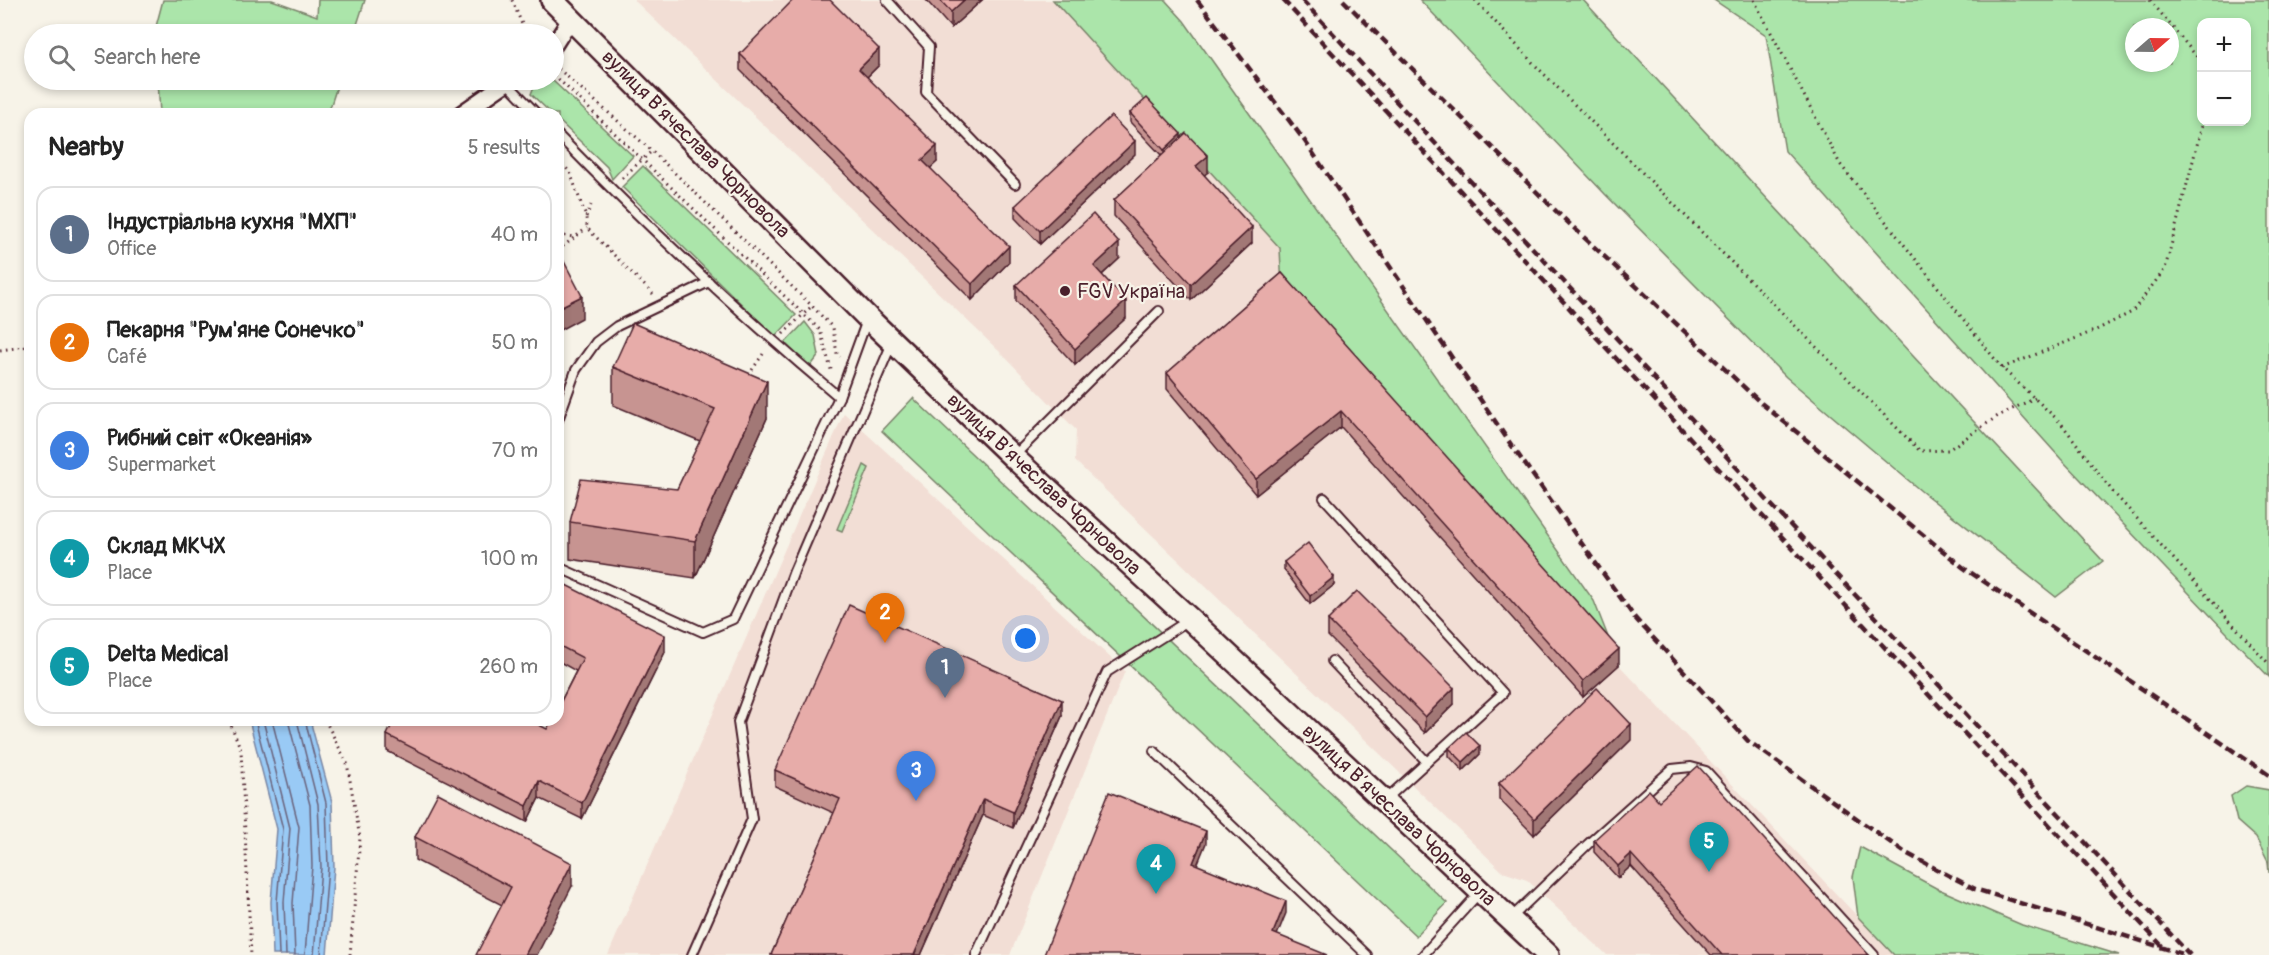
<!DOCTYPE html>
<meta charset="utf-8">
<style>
body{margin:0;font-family:Pangolin,sans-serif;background:#f6f6f6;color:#222}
.controls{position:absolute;right:18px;top:18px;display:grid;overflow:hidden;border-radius:12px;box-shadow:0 3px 9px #0003}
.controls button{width:54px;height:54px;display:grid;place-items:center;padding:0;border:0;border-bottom:2px solid #e0e0e0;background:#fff;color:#222;font:30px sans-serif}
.compass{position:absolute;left:2125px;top:18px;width:54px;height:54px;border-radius:50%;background:#fff;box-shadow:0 3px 9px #0003;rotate:70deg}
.you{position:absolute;left:1026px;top:639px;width:21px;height:21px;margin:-15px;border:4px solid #fff;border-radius:50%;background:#1a73e8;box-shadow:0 0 0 9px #1a73e833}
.badge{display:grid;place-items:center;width:39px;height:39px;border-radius:50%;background:#4a1f2b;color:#fff;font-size:20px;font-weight:700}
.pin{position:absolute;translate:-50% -50px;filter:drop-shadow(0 2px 3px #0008)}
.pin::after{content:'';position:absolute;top:32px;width:21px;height:18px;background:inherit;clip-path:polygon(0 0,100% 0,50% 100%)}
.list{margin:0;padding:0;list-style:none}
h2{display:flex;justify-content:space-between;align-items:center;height:78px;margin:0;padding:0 24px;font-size:26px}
h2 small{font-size:20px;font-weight:400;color:#767676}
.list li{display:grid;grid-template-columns:39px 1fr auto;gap:18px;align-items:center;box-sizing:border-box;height:96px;margin:0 12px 12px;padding:0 12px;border:2px solid #e0e0e0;border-radius:18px}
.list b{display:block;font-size:22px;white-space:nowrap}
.list p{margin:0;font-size:20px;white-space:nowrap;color:#767676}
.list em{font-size:20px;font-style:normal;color:#767676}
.icon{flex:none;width:33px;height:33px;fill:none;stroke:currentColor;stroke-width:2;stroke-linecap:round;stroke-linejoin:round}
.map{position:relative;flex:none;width:2269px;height:955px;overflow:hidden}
.search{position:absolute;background:#fff;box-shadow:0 3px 9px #0003;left:24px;top:24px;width:540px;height:66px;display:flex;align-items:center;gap:15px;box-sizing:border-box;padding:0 21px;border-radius:33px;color:#767676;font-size:22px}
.panel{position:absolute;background:#fff;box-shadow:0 3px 9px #0003;left:24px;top:108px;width:540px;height:618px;border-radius:18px}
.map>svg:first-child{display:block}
</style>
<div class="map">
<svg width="2269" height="955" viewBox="0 0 2269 955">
<rect width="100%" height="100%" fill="#f7f3e8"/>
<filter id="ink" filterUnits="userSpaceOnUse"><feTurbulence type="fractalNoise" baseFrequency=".0167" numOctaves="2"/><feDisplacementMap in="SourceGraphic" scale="12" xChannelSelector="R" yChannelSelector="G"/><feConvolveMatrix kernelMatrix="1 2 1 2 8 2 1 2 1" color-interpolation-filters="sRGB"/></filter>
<g filter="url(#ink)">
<g fill="#f2ded5">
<path d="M634,0H1053L1280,248L1282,290L1619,665L1894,955H1607L1527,880L1503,872L1075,461L1076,430L1002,354Z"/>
<path d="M844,413L1125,671L1010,955H608Z"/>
</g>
<g fill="#abe5aa" stroke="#7a826a" stroke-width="1.5" fill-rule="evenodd">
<path d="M163,0H272L317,16L318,0H365L354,34H154Z"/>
<path d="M1053,0H1165L1184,21L1594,601L1619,665L1282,290L1280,248Z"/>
<path d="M1420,0H1583L2103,561L2056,597L1921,491L1786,377L1605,194Z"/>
<path d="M1714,0H2269V677L2061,459L1785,151L1766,35ZM2202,22H2246V122H2202ZM2134,27H2170V63H2134Z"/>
<path d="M158,80H339L328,114H160Z"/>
<path d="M543,80L553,81L633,156L612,179L607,167L558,120V114H552L531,94L535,84Z"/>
<path d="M643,166L796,315L775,337L622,187Z"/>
<path d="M805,322L815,335L819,355L810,367L785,343Z"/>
<path d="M913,398L1447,903L1416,936L882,431Z"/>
<path d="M864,465L869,468L842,531L837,529Z"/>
<path d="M2246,786L2269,790V873L2268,862L2256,838L2237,821L2231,796Z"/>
<path d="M1860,847L1936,888L2022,925L2119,955H1894L1858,917L1853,877Z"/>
</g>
<path fill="#99caf5" stroke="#7986a4" stroke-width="1.5" d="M249,720H310L332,802L334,867L327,955H273L271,902L277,829Z"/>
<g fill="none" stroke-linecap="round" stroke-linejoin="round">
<g stroke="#6a637c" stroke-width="1.5">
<path d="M255,720L283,829L277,902L279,955"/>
<path d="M263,720L290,828L284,902L286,955"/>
<path d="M272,720L299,827L293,903L295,955"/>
<path d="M288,720L310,805L312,866L305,955"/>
<path d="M297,720L318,804L321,867L314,955"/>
<path d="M305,720L326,803L328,867L321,955"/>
</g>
<g stroke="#4a1f2b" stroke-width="12">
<g id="lane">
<path d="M887,0L929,47L926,92L1015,184"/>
<path d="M506,82L537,114"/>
<path d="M558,135C648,227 741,315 839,397L867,320"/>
<path d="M558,420L576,370L596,342L617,326L709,282"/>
<path d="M1014,456L1159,311"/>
<path d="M1324,498L1503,693L1385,800"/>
<path d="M558,567L703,632L733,619L839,397"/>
<path d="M1332,661L1427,762"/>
<path d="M1154,751L1367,955"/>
<path d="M1511,918L1588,844L1672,769L1691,767L1706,771L1874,955"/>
<path d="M692,955L752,819L738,722L794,571L892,343"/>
<path d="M976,955L1107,672L1189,620"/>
<path d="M1423,955L1480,892"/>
</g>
</g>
<g stroke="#4a1f2b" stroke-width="20">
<g id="street">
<path d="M554,45L571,18"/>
<path d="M461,114L510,80"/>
</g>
</g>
<g stroke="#4a1f2b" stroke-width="26">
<path id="secondary" d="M552,0L868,318L1013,457L1190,619L1548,955"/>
</g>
<g stroke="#4a1f2b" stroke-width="3" stroke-dasharray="1.5 4.5" stroke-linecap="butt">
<path d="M512,0L526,34"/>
<path d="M1475,0L1534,64L1920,451L1948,450L1998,416L2035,398"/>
<path d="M1754,0L1840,164L2002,368L2061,423L2113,492L2269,664"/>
<path d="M2150,0L2202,63"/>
<path d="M554,65L652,151L812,306L833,328L837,354L840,357"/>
<path d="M554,75L820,330L832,373"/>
<path d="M527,84L534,80"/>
<path d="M499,114L506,109L511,114"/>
<path d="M558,160L570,172L586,217L587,228L653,294"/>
<path d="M622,178L652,151"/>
<path d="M586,217L591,205"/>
<path d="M558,235L575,237"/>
<path d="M558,250L587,228"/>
<path d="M783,334L812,306"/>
<path d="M0,350L30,346"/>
<path d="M2002,368L2094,331L2132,312L2165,269L2203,122"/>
<path d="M752,370L763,354"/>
<path d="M229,720L241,750L251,955"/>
<path d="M325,720L347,763L360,838L350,955"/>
</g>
<use href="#lane" stroke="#f7f3e8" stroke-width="8"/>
<use href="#street" stroke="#f7f3e8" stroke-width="15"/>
<use href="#secondary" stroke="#f7f3e8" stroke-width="21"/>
<g stroke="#4a1f2b" stroke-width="4.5" stroke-dasharray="9 4.5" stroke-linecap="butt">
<path d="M1197,0L1304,140L1512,446L1635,618L1748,741L1904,852L1975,889L2186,955"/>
<path d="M1283,0L2163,947"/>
<path d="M1302,0L2190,955"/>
<path d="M1343,0L1558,213L1761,403L1964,568L2269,775"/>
</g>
</g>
<g fill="#c79491" stroke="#4a1f2b" stroke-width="1.5">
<path d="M926,0H982L951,28Z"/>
<path d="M740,54L879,65L867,77L937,162L930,168L1009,262L972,300L740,70Z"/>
<path d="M1130,113L1181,138L1208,172L1204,175L1252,243L1191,300L1114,216V200L1162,156L1130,122Z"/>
<path d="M1135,154L1040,244L1015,218V206Z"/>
<path d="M1119,259L1102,275L1126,318L1075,365L1016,301V285Z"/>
<path d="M1282,273L1619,665L1583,697L1341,427L1256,495L1167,389V373Z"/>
<path d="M613,367L767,418L695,578L570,559V522L677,489L700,441L613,405Z"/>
<path d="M1284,562L1334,585L1310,604L1284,570Z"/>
<path d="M558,581L665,652L582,819L539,798L527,822L387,751V735L547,729L576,671L558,661Z"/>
<path d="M1328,620L1454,704L1425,733L1328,636Z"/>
<path d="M1062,716L1013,828L983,815L921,955H771L834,813L775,786V770Z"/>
<path d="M1631,740L1534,835L1499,799V783Z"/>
<path d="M1449,748L1480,754L1463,771L1449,756Z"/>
<path d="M1659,801L1869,955H1711L1631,866L1618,878L1594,852V840Z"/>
<path d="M415,837L572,886L502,905L415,860Z"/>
</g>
<g fill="#a27876" stroke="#4a1f2b" stroke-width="1.5">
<path d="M964,0H982L951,28V12Z"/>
<path d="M879,49V65L859,85V69Z"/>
<path d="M1181,134V142L1164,158V150Z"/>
<path d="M1135,141V154L1040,244V231Z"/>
<path d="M937,146V162L922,176V160Z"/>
<path d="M1208,156V172L1196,182V166Z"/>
<path d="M1252,227V243L1191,300V284Z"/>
<path d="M1119,243V259L1094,282V266Z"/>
<path d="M1009,246V262L972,300V284Z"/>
<path d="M582,296V318L558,331V308Z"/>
<path d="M1126,301V318L1075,365V349Z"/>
<path d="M767,381V418L695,578V541Z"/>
<path d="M1341,411V427L1256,495V479Z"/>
<path d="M1334,577V585L1310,604V596Z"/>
<path d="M665,635V652L582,819V803Z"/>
<path d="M1619,649V665L1583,697V681Z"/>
<path d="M1454,688V704L1425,733V717Z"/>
<path d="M1062,700V716L1013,828V812Z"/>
<path d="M1631,724V740L1534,835V819Z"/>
<path d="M1480,746V754L1463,771V762Z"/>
<path d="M539,781V798L527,822V806Z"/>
<path d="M983,799V815L921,955H914Z"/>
<path d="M1206,831V843L1193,875V863Z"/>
<path d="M1631,854V866L1618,878V866Z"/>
<path d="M572,863V886L537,955H525Z"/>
<path d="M1286,901V913L1273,945V933Z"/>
</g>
<g fill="#e7aca9" stroke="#4a1f2b" stroke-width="1.5">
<path d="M793,0H830L879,49L859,69L937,146L922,160L1009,246L972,284L740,54Z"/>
<path d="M940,0H964L951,12Z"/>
<path d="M1147,98L1181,134L1164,150L1130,113Z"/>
<path d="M1111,116L1135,141L1040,231L1015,206Z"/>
<path d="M1186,133L1208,156L1196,166L1252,227L1191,284L1114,200Z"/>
<path d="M1093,214L1119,243L1094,266L1126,301L1075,349L1016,285Z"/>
<path d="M558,250L582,296L558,308Z"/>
<path d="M1282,273L1619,649L1583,681L1341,411L1256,479L1167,373Z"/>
<path d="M633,323L767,381L695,541L570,522L581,479L677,489L715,409L613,367Z"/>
<path d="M1308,543L1334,577L1310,596L1284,562Z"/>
<path d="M558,581L665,635L582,803L539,781L527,806L387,735L394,720H529L547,729L552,720H558V707L583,658L558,645Z"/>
<path d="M1357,591L1454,688L1425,717L1328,620Z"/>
<path d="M849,605L1062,700L1013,812L983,799L914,955H771L840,799L775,770Z"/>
<path d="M1597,688L1631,724L1534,819L1499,783Z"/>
<path d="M1466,732L1480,746L1463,762L1449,748Z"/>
<path d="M1698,766L1869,955H1722L1631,854L1618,866L1594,840L1649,790L1659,801Z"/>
<path d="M1109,792L1206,831L1193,863L1286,901L1273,933L1327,955H1044Z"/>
<path d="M438,793L572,863L525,955H476L511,887L415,837Z"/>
</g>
</g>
<circle fill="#4a1f2b" stroke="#f7f3e8" stroke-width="2" cx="1065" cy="291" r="6"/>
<g text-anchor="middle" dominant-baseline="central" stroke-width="4.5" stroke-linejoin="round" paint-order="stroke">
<g font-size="20" fill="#4a1f2b" stroke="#f7f3e8">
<text transform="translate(696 144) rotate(45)">вулиця Вʼячеслава Чорновола</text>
<text transform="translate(1044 484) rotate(43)">вулиця Вʼячеслава Чорновола</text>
<text transform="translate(1399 815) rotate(43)">вулиця Вʼячеслава Чорновола</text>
</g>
<g font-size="20" fill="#4a1f2b" stroke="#f7f3e8" text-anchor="start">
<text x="1077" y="291">FGV Україна</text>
</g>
</g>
</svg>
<div class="controls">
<button>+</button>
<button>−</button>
</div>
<svg class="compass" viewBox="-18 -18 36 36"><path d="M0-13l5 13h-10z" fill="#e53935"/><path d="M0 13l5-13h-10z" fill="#767676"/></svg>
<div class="you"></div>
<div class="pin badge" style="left:945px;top:698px;background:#5c6f8a">1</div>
<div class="pin badge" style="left:885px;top:643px;background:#e8710a">2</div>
<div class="pin badge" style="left:916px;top:801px;background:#3f7fe0">3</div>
<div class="pin badge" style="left:1156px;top:894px;background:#0f9aa8">4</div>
<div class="pin badge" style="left:1709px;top:872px;background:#0f9aa8">5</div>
<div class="search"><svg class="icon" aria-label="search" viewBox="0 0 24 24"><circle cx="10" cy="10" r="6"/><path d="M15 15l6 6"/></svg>Search here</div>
<section class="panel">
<h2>Nearby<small>5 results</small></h2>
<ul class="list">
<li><span class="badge" style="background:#5c6f8a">1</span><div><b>Індустріальна кухня &quot;МХП&quot;</b><p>Office</p></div><em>40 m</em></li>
<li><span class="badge" style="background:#e8710a">2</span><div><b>Пекарня &quot;Рум'яне Сонечко&quot;</b><p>Café</p></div><em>50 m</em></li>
<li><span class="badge" style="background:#3f7fe0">3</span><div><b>Рибний світ «Океанія»</b><p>Supermarket</p></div><em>70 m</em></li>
<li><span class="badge" style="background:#0f9aa8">4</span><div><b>Склад МКЧХ</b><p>Place</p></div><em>100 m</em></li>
<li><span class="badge" style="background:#0f9aa8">5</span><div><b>Delta Medical</b><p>Place</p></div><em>260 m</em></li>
</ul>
</section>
</div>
